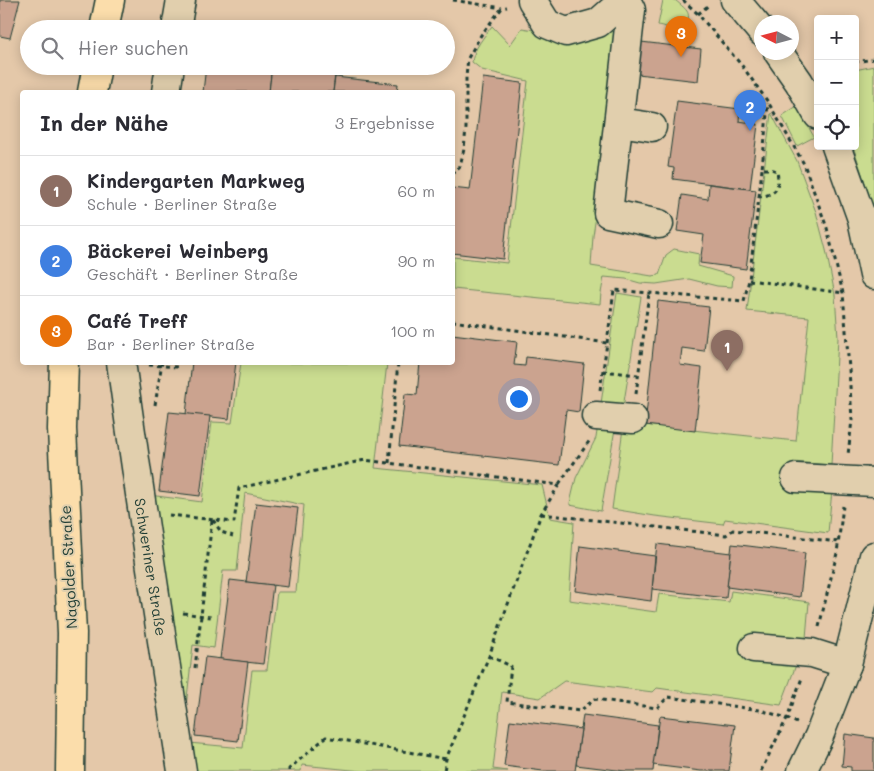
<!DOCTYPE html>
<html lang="de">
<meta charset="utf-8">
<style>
body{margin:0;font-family:Mali,sans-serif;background:#f2f2f3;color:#2b2b33}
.controls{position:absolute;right:15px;top:15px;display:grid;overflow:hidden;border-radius:5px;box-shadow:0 2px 12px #0003}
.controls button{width:45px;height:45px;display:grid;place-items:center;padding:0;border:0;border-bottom:1px solid #e1e1e2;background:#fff;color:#2b2b33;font:25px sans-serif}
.compass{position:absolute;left:754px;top:15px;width:45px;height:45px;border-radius:50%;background:#fff;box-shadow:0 2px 12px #0003;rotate:276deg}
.you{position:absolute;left:518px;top:398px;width:18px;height:18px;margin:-12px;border:4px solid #fff;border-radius:50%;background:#1a73e8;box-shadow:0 0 0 8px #1a73e833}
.badge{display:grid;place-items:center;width:32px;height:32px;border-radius:50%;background:#1f3d34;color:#fff;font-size:16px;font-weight:700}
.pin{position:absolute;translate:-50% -41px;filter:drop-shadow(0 1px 2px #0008)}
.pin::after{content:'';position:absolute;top:26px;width:18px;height:15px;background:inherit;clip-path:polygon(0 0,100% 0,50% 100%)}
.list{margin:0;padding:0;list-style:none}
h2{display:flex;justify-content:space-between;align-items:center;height:65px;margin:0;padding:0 20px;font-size:21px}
h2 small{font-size:16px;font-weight:400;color:#7c7c81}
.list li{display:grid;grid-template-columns:32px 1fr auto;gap:15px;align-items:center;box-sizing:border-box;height:70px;padding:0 20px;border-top:1px solid #e1e1e2}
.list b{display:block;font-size:19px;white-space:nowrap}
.list p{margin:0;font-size:16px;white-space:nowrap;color:#7c7c81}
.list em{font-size:16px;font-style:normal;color:#7c7c81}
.icon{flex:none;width:28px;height:28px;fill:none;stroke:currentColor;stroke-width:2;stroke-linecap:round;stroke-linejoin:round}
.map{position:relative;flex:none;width:874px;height:771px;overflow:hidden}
.search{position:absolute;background:#fff;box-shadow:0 2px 12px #0003;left:20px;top:20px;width:435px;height:55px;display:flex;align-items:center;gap:12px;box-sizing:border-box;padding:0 18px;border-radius:28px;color:#7c7c81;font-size:19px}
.panel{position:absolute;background:#fff;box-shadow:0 2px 12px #0003;left:20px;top:90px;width:435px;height:275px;border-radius:5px}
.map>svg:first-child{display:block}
</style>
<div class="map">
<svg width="874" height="771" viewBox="0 0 874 771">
<rect width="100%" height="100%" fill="#e4c8a9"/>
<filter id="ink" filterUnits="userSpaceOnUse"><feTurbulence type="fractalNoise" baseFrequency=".02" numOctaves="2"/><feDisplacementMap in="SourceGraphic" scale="10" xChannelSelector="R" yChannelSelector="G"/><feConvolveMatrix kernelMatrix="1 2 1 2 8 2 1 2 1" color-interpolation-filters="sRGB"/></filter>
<g filter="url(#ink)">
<g fill="#cadc90" stroke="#748c62">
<path d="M663,0H675C689,12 691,11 686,30L683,31L658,25Z"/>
<path d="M620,21L610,120L593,236L591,266L652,276L659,275L666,255L674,249L699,254L698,266L733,276L732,287L717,286L689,279L656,284L640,283L626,279L604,277L601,293L600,304L453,289V257L507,263L528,81L482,70L472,62C474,48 484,37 492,26L510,45L522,28L545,32L556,42L566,47L573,38Z"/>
<path d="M874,66V211L855,152L852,146H855V70Z"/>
<path d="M797,106L814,137L797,146L782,116Z"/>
<path d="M771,113L797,161L816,212L826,250L835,295L838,338L831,465L793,462L790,489L832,490L828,533L725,519L723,524L655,516L612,509L624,421L645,425L796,441L809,317L747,311Z"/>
<path d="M617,293L641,297L622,414L617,417L601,511L570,505V503L576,478L596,438Z"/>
<path d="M241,363H387L375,468L542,485L550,518L574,522L569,600L656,612L659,594L729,602L731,591L809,602L806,638L751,634L746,660L796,665L781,705L657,688L653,692L564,681L540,698L502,692L493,769L508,771H362L302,765L301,771H193L189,743L243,748L252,670H267L277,592H296L304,505L245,493L237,571H223L214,648L193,645L184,724L149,495L202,502L212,422L232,423Z"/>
</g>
<g fill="#cba38f" stroke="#1f3d34">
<path d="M0,0H20L10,38L0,36Z"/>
<path d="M641,42L701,49L698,81L638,74Z"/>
<path d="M206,66H272L269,92H203Z"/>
<path d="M272,66H336L333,92H269Z"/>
<path d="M335,77L398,84L397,92H333Z"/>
<path d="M483,78L522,83L503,259L452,253V188L470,190Z"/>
<path d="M677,101L740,109L739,121L758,124L750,189L673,179L674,168L668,167Z"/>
<path d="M709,184L756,190L746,269L700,263L704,235L677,231L682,195L708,199Z"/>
<path d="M658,301L709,307L704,351L682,348L680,365L702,368L695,431L645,425Z"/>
<path d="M452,334L517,342L514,365L525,366L526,357L584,364L579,412L566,410L559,465L399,446L405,394L417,395L420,362H452Z"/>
<path d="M192,362H236L229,419L186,414Z"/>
<path d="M169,412L210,416L200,496L159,491Z"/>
<path d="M256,503L298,508L288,587L246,582Z"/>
<path d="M657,544L731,553L726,598L652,589Z"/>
<path d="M732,544L805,553L800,597L727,587Z"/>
<path d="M580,546L655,556L651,601L575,591Z"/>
<path d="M230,580L273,585L263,664L220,659Z"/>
<path d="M205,657L248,662L238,741L195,736Z"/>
<path d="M583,715L658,725L653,771H625L576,765Z"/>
<path d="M660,716L735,725L729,771H701L653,765Z"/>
<path d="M510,720L581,729L575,771H543L504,766Z"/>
<path d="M845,734L874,738V771H851V767L842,766Z"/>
</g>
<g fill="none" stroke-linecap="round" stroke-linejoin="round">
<g stroke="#1f3d34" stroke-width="31">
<g id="minor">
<path d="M532,0L547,24L566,32L598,23L624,0"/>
<path d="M626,0L631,10L608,213L659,224"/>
<path d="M735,0L762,32"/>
<path d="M176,29L181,0"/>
<path d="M778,52L799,82L818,115"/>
<path d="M166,92L170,66"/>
<path d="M619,122L652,127"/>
<path d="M836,146L862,219L874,275"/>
<path d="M121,362C140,499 161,635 182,771"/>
<path d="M596,416L633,419"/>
<path d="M796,478L874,482"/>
<path d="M754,648L812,653L847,664"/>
<path d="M802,771L819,736L847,664L874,556"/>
</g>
</g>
<g stroke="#1f3d34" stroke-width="31">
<g id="major">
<path d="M104,29L110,0"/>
<path d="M92,92L97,66"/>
<path d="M64,362L62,429L72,633L70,771"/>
</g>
</g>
<g stroke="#1f3d34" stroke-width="3" stroke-dasharray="4 4" stroke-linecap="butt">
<path d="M453,0L502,8"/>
<path d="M683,0L698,14L743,67L768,102L804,164L827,228L843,293L849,369L852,420L848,455"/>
<path d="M698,14L709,5"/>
<path d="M855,62L874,59"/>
<path d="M452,174L460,166L464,149L466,128V77L468,58L481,35L502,8L507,7"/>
<path d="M759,197L762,169"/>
<path d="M749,280L843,293"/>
<path d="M452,321L607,343L600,390"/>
<path d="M607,343L614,290L744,301L749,280L759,197C776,194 780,189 777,171L771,169H762L768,103"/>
<path d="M149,365L178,367"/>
<path d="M603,371L638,375"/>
<path d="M636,394L649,293"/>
<path d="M155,405L162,362"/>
<path d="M389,463L398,362"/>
<path d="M559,484L590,440"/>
<path d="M541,514L726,535L733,530L839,542"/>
<path d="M169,515L234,522L239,488L365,460L559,485L541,514L489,656L446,759L444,771"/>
<path d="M213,520L221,532L233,536"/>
<path d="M183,613L211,617"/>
<path d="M819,627L837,553L843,506"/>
<path d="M489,656L511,666L507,702L580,711L595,699L657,708L668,697L760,710L787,718L797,723"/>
<path d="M195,668L212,520"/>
<path d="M289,771V769L326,737L446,759"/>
<path d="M761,771L787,718L802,678"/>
</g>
<use href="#minor" stroke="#e1cfad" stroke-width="28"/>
<use href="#major" stroke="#fbddab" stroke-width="28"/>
</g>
</g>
<g text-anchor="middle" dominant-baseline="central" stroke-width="4" stroke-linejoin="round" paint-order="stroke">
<g font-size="15" fill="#1f3d34" stroke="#e1cfad">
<text transform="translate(68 567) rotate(-93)">Nagolder Straße</text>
<text transform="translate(151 567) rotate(81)">Schweriner Straße</text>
</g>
</g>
</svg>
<div class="controls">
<button>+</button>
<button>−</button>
<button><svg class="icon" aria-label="locate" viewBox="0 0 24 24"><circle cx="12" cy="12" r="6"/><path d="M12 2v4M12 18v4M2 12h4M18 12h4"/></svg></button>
</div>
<svg class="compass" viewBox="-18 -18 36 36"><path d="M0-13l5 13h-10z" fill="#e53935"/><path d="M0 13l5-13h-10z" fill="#7c7c81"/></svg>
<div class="you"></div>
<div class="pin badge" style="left:727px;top:371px;background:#8d6e63">1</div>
<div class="pin badge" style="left:750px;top:131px;background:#3f7fe0">2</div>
<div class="pin badge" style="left:681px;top:57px;background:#e8710a">3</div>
<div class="search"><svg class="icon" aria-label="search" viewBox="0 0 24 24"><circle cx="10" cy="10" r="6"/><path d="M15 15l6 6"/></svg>Hier suchen</div>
<section class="panel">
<h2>In der Nähe<small>3 Ergebnisse</small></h2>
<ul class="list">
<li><span class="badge" style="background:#8d6e63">1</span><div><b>Kindergarten Markweg</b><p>Schule · Berliner Straße</p></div><em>60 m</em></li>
<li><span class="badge" style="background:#3f7fe0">2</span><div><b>Bäckerei Weinberg</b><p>Geschäft · Berliner Straße</p></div><em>90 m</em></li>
<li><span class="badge" style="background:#e8710a">3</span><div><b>Café Treff</b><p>Bar · Berliner Straße</p></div><em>100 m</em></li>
</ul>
</section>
</div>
